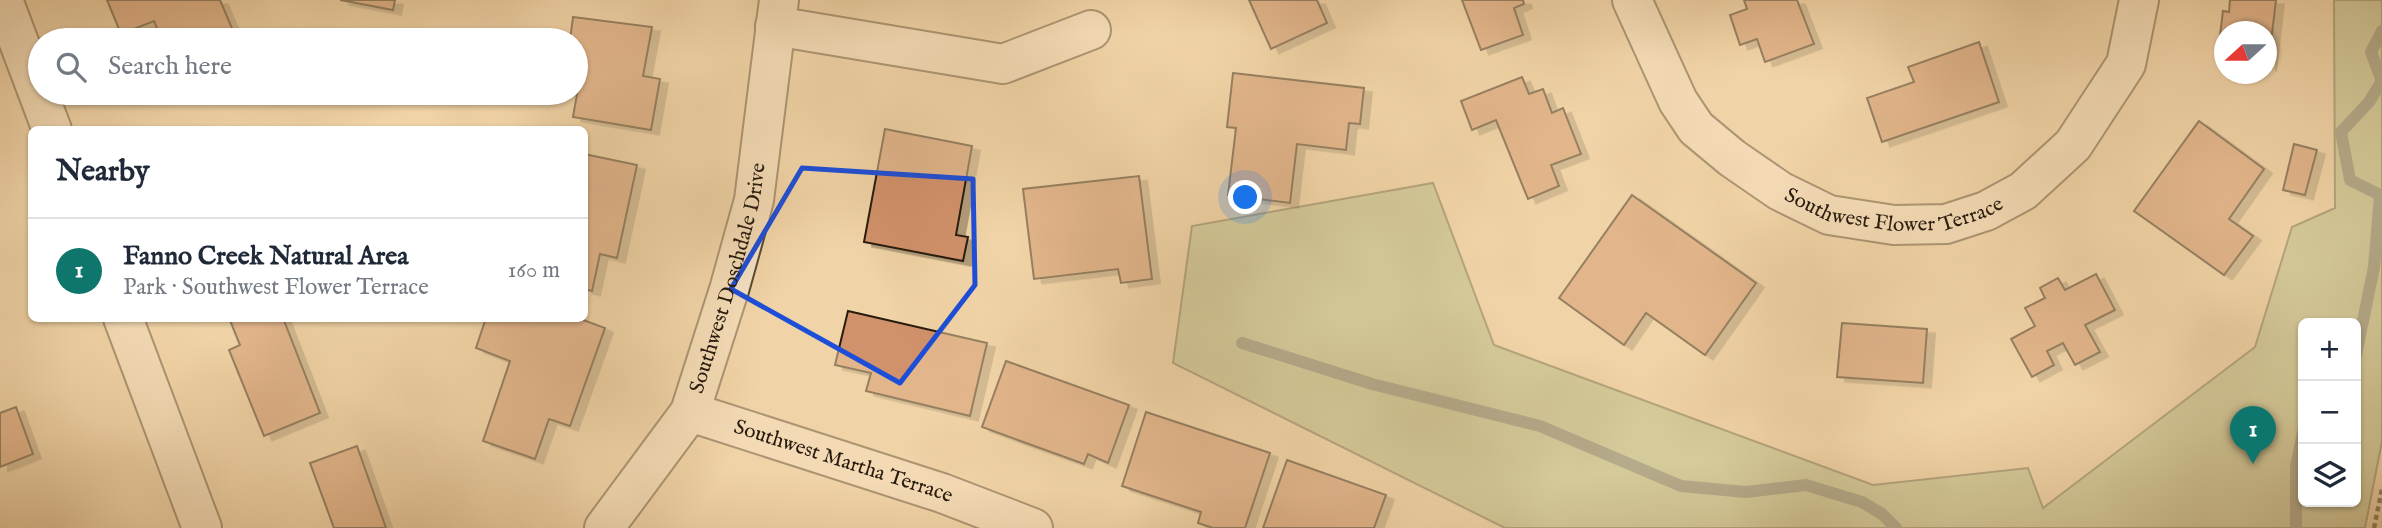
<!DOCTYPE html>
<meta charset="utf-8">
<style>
body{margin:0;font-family:"IM FELL English",serif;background:#f6f6f7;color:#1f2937}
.controls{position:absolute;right:21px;bottom:21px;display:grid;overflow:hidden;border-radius:10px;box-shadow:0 2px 5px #0004}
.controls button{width:63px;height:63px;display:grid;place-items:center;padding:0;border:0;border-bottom:2px solid #e0e1e3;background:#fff;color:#1f2937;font:35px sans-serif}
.compass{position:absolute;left:2214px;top:21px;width:63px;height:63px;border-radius:50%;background:#fff;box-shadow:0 2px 5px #0004;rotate:249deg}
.you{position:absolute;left:1246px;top:198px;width:24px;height:24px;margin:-18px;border:5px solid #fff;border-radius:50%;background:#1a73e8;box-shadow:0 0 0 10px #1a73e833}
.badge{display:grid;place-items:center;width:46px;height:46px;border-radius:50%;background:#0f766e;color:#fff;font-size:23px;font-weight:700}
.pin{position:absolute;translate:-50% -58px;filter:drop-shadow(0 2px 4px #0008)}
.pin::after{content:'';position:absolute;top:37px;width:24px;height:21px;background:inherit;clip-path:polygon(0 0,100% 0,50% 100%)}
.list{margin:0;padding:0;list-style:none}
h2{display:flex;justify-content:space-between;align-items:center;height:91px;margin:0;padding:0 28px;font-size:30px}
h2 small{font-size:23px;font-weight:400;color:#747a83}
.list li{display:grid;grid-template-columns:46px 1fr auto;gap:21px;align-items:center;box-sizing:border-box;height:105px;padding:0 28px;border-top:2px solid #e0e1e3}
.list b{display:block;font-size:26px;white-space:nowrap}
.list p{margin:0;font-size:23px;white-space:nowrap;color:#747a83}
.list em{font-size:23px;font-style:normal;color:#747a83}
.icon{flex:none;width:38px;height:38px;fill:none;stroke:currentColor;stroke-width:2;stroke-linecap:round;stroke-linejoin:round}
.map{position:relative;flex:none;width:2382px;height:528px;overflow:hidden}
.search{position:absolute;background:#fff;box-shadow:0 2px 5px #0004;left:28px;top:28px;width:560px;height:77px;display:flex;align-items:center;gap:18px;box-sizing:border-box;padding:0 24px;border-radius:38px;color:#747a83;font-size:26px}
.panel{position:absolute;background:#fff;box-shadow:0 2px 5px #0004;left:28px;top:126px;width:560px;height:196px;border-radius:10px}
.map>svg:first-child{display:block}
</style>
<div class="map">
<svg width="2382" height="528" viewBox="0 0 2382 528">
<defs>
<filter id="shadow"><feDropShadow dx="8" dy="4.5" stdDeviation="0" flood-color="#0004"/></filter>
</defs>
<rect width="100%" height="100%" fill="#f0d3a6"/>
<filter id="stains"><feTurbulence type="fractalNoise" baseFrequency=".00286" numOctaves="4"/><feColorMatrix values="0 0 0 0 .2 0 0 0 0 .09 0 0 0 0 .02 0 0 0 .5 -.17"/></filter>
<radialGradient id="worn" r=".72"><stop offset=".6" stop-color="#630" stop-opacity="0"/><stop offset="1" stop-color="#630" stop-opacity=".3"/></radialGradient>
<path fill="#b4be8c" stroke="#6e6c4d" stroke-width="2" fill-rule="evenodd" d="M2334,0H2382V441L2365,528H1505L1173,363L1192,226L1433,183L1494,345L1873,485L2028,468L2043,508L2255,347L2292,227L2335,208ZM2303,323H2356V502H2303Z"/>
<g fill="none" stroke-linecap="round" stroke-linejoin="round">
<g stroke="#6d7968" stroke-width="12">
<path d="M1242,343L1372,384L1540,426L1681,486L1746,492L1806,485L1862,502L1882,514L1896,528"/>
<path d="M2356,355L2374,267L2380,195L2350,180L2341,132L2369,102L2382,81L2371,52L2382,31"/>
<path d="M2296,528V466L2303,433"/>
</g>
</g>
<g fill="#d1916a" stroke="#271b0e" stroke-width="2" filter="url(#shadow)">
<path d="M107,0H220L237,40H162L154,21L121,34Z"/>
<path d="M340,0H395L393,10Z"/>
<path d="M1249,0H1317L1327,23L1271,49Z"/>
<path d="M1462,0H1523L1524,4L1514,8L1523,35L1481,50Z"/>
<path d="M1744,0H1797L1814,44L1765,62L1757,39L1740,45L1730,15L1747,9Z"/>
<path d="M2230,0H2276L2268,67L2266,32H2224V61L2217,60L2223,11L2229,12Z"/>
<path d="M573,17L652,27L643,76L660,79L651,130L573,117L580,77L576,76V40H570Z"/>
<path d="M1979,42L1999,102L1882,142L1867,98L1914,82L1908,67Z"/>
<path d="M1233,73L1364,88L1360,124L1349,123L1346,150L1297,144L1290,203L1228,195L1236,128L1227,127Z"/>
<path d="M1522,77L1529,94L1543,89L1552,113L1563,108L1581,154L1551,165L1559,186L1528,199L1496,120L1472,130L1461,101Z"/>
<path d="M2199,121L2264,169L2229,219L2253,236L2224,275L2134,211Z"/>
<path d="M885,129L972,146L956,235L968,237L963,261L864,242Z"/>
<path d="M2294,144L2317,150L2305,195L2283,190Z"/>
<path d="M584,154L637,165L617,258L600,254L592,291L584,289Z"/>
<path d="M1139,176L1152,279L1121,283L1118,269L1034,279L1023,189Z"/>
<path d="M1632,195L1756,283L1705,355L1646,313L1624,345L1559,298Z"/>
<path d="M2096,274L2115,310L2085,325L2100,352L2075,365L2063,343L2047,351L2054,365L2032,377L2011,339L2035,326L2025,308L2045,298L2040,288L2058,278L2065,290Z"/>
<path d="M848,311L987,343L970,416L866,391L871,373L835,365Z"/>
<path d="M229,318H283L320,413L264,436L229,350L240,345Z"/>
<path d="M486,318H578L605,328L570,426L549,419L535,459L483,441L510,361L476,348Z"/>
<path d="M1842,323L1927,329L1923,383L1837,377Z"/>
<path d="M1006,361L1129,405L1108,463L1088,454L1084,464L982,427Z"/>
<path d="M16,407L33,454L0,467V413Z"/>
<path d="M1146,412L1270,453L1245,528H1213L1198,523L1201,512L1122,486Z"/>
<path d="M357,446L386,528H334L310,463Z"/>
<path d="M1287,460L1386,495L1374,528H1263Z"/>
</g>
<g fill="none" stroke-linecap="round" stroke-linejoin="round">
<g stroke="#594934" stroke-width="42">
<g id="minor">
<path id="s1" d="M1632,0L1678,101L1696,128L1732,158L1780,191L1829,215L1894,225L1946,224L1986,211L2023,191L2073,145L2126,64L2139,0"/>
<path d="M775,26L1003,64L1091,30"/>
<path id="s2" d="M690,412L942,493L1033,528"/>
<path id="s3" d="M604,528L690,412L729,290L754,200L779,0"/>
</g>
</g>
<g stroke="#594934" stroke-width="42">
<g id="tertiary">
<path d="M3,0L52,130"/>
<path d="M123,318L202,528"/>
</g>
</g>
<path stroke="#271b0e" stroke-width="4.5" stroke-dasharray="5 3.5" stroke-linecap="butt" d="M2374,528L2382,489"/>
<use href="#minor" stroke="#f5e2c5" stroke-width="38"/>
<use href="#tertiary" stroke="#f5e2c5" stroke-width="38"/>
</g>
<path d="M0 0H2382V528H0ZM802,168L973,179L975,285L900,383L731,289Z" fill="#f0d3a6" fill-opacity=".55" fill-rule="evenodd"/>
<path fill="none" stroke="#1d4ed8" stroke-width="5" stroke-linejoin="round" d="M802,168L973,179L975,285L900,383L731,289Z"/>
<g text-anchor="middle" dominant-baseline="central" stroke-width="7" stroke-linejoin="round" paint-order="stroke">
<g font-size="21" fill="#271b0e" stroke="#f5e2c5">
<text stroke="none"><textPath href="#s1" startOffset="368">Southwest Flower Terrace</textPath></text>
<text stroke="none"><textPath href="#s3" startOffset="284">Southwest Doschdale Drive</textPath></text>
<text stroke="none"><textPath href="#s2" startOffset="161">Southwest Martha Terrace</textPath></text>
</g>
</g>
<rect width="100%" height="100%" filter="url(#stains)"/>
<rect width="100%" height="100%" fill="url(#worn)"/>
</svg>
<div class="controls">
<button>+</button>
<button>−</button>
<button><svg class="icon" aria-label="layers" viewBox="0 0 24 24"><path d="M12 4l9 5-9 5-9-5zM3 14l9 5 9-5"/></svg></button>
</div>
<svg class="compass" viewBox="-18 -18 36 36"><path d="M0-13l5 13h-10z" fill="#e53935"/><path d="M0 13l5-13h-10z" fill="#747a83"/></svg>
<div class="you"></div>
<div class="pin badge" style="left:2253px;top:464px">1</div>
<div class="search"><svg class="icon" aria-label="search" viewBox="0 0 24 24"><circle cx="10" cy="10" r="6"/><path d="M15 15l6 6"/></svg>Search here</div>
<section class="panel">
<h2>Nearby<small></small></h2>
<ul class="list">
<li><span class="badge">1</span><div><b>Fanno Creek Natural Area</b><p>Park · Southwest Flower Terrace</p></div><em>160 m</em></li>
</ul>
</section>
</div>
